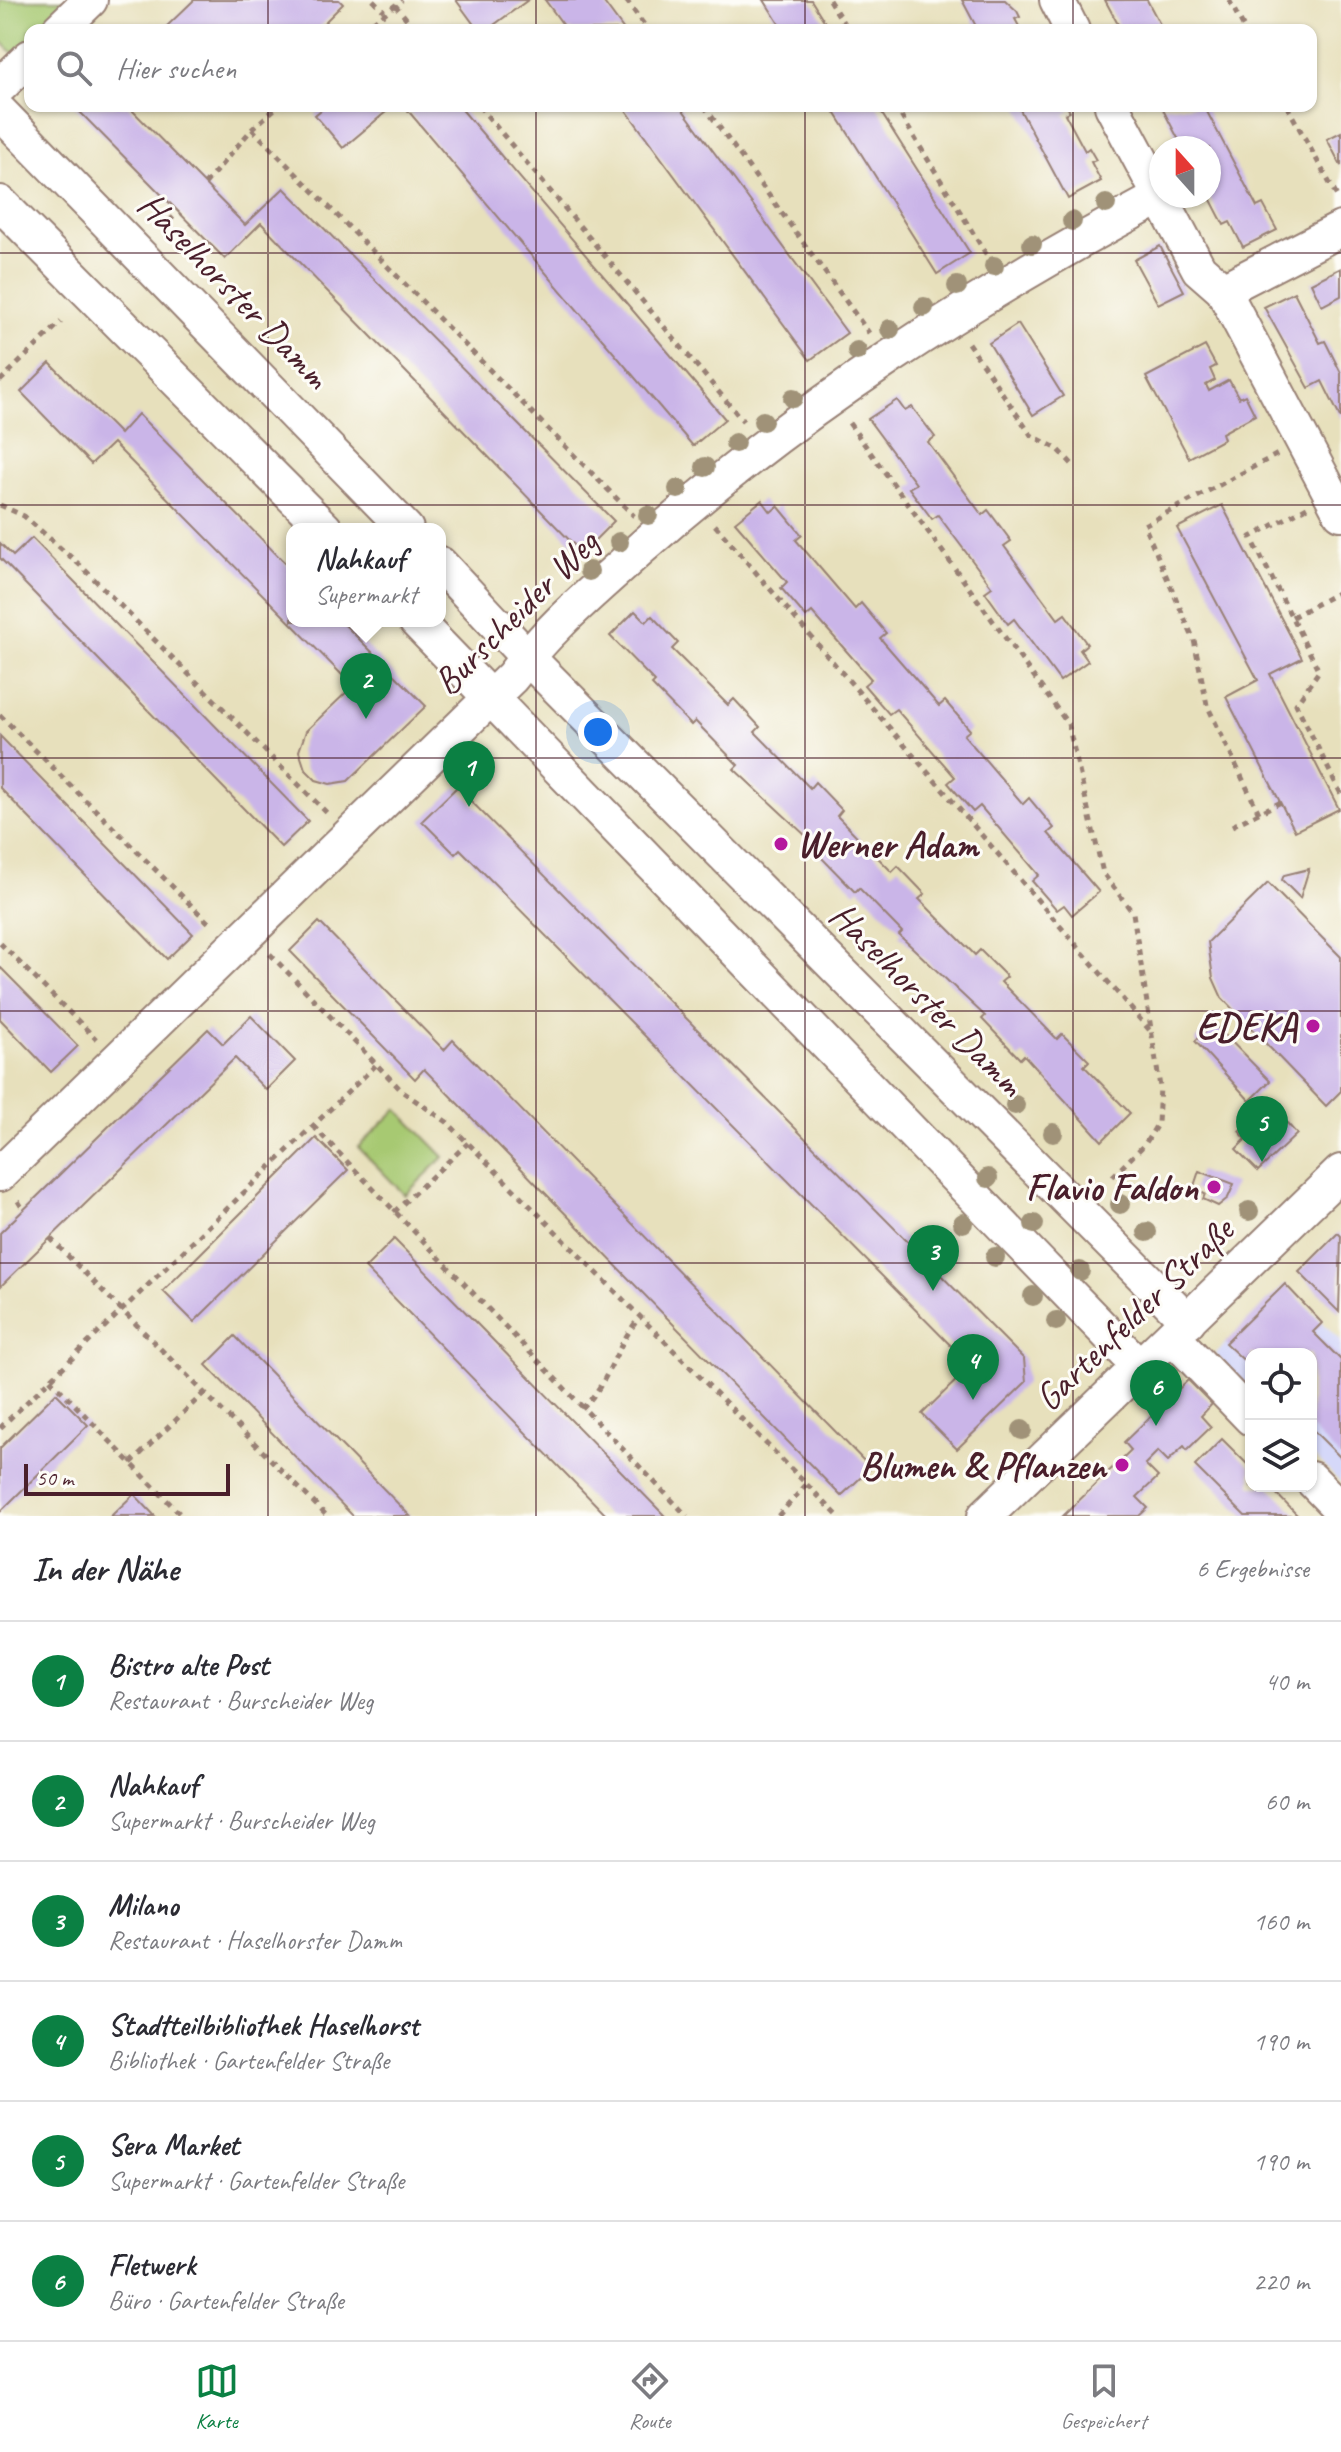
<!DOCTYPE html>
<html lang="de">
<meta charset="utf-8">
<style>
body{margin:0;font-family:Caveat,sans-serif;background:#f7f7f7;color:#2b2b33}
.controls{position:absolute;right:24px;bottom:24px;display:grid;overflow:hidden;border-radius:16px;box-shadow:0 2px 6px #0004}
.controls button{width:72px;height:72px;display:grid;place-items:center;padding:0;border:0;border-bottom:2px solid #e1e1e2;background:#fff;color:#2b2b33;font:40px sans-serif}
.compass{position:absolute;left:1149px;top:136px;width:72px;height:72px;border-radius:50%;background:#fff;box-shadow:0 2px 6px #0004;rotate:339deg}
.scale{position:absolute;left:24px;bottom:20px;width:206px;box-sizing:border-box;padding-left:8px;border:4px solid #4a1f2b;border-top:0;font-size:22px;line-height:28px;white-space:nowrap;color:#4a1f2b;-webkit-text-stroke:6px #fdfcf7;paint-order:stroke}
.you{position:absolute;left:598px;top:732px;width:28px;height:28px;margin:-20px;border:6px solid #fff;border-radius:50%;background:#1a73e8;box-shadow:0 0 0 12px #1a73e833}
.badge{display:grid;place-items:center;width:52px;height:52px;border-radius:50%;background:#0b8043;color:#fff;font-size:26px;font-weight:700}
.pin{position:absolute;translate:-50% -66px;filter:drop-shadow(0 2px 4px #0008)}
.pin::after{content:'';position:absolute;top:42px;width:28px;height:24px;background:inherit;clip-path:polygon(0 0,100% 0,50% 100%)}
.popup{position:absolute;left:286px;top:523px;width:160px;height:104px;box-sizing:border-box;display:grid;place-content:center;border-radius:16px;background:#fff;filter:drop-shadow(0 2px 6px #0005);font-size:26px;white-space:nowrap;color:#7c7c81}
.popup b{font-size:30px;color:#2b2b33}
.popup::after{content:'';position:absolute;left:50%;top:100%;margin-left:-16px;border:16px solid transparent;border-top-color:#fff}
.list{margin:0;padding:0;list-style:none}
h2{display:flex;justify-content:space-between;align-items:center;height:104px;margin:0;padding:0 32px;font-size:34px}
h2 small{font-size:26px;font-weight:400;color:#7c7c81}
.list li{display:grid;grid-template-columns:52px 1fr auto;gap:24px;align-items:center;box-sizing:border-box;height:120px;padding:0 32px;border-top:2px solid #e1e1e2}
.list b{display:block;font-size:30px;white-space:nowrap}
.list p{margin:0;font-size:26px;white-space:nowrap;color:#7c7c81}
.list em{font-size:26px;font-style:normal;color:#7c7c81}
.icon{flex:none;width:44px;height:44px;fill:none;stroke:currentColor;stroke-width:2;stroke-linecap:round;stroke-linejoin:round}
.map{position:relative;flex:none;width:1341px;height:1516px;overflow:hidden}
.search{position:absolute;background:#fff;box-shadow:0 2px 6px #0004;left:24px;right:24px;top:24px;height:88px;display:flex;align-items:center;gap:20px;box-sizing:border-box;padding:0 28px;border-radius:16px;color:#7c7c81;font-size:30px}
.sheet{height:824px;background:#fff}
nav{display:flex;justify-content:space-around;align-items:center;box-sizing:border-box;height:112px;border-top:2px solid #e1e1e2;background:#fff;font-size:22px;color:#7c7c81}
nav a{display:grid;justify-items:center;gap:4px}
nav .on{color:#0b8043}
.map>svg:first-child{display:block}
</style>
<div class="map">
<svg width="1341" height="1516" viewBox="0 0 1341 1516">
<rect width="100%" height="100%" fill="#fdfcf7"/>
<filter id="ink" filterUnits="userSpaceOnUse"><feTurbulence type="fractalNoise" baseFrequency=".0125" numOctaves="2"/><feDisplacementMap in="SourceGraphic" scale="16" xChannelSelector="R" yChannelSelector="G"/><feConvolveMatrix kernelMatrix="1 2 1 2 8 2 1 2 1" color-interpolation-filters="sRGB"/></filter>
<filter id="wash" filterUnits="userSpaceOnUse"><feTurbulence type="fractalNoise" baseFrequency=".006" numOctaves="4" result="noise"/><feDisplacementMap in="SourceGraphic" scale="32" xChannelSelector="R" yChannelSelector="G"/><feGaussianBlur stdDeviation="1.8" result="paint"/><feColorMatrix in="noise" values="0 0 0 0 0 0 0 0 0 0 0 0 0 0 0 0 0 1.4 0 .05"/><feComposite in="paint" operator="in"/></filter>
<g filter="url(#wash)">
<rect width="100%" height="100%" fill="#e7e0bc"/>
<path fill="#d5d8f9" d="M1285,1284L1341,1341V1483L1311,1453V1354H1251V1392L1215,1354Z"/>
<g fill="#a7c972" stroke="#78744e" stroke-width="2">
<path d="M0,0H70L40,30H30V40L15,55L0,40Z"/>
<path d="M397,1109L444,1157L405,1195L358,1147Z"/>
</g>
<g id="blocks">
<g fill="#cab5e8">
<path d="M194,0H339L343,4L317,30H170L167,26Z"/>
<path d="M456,0H528L487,30H478Z"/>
<path d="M545,0H602L624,30H567Z"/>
<path d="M764,0H811L830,30H783Z"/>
<path d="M962,0H1005L1017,11L1020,17L1015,19L1021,30H978Z"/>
<path d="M1105,0H1147L1163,30H1121Z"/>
<path d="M74,106H128L245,225L284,188L614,521L582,553L261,223L225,259Z"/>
<path d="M326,106H393L343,148L315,115Z"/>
<path d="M404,106H459L725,419L693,446Z"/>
<path d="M623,106H680L847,333L810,360Z"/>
<path d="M831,106H877L970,253L937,274Z"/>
<path d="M1018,106H1067L1070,112L1065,114L1085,151L1089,148L1096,160L1091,162L1101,181L1068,199Z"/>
<path d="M1161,106H1204L1257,207L1263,204L1277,230L1243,247L1230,222L1224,225L1209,196V148H1183Z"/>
<path d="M1341,132V166L1327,139Z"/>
<path d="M1160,246L1184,291L1158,304L1134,260Z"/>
<path d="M1341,268V296L1322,306L1311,283Z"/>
<path d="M1294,292L1320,343L1325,341L1341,373V419L1322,381L1309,388L1264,307Z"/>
<path d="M1018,324L1063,396L1033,415L989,343Z"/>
<path d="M1205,346L1216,366L1210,369L1215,380L1206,385L1209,391L1229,380L1239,398L1245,395L1255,415L1222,433L1224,439L1189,458L1146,377Z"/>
<path d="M50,363L120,434L138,414L292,570V621H341L426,706L348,781L330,784L316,780L305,769L299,751L306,731L353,686L113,443L91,464L21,392Z"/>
<path d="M897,400L905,411L912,407L935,437L928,442L982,515L988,510L1011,541L1004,546L1058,619L1065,614L1087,644L1080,650L1088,661L1060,681L1014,619L1008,624L985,592L992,587L938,515L932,519L909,488L916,484L868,419Z"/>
<path d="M762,500L771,512L778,506L802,535L796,540L855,609L861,603L886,633L880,638L939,706L945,701L970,730L964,735L1023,804L1029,798L1054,828L1048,833L1099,892L1072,915L1064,905L1057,910L1032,881L1039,875L980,806L973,812L948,783L955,777L896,709L889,714L864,685L871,679L812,612L806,617L781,588L787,582L735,522Z"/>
<path d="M1222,505L1302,658L1270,674L1339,809L1295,831L1226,697L1258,680L1177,528Z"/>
<path d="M32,538L308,821L281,847L0,558V543L13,556Z"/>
<path d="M635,611L646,622L652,616L678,643L672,649L728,705L734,699L760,727L755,732L810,788L815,782L842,810L837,816L892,872L898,866L925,894L919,899L975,955L980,950L1007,977L1001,982L1057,1039L1062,1034L1089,1061L1084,1066L1130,1113L1102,1141L1024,1055L1020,1059L982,1019L985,1016L899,935L902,932L859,888L855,892L817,853L820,849L734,769L738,765L695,721L691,725L652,685L655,682L610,636Z"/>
<path d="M0,736L193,934L167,959L0,788Z"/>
<path d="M457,787L1024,1359L1026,1382L957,1449L922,1414L971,1366L470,859L460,849L455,854L422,821Z"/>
<path d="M1309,869L1300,898L1282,880L1284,875Z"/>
<path d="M1268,883L1341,957V1091L1326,1106L1222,998L1213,978L1208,942Z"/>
<path d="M319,922L444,1050L453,1040L871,1468L841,1496L424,1069L415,1079L290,951Z"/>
<path d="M0,967L78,1046L51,1072L0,1019Z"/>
<path d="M251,1016L295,1061L266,1090L235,1058L0,1287V1233L208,1029L223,1044Z"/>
<path d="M1213,1023L1270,1081L1250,1101L1195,1041Z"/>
<path d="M1276,1111L1297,1134L1258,1171L1236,1149L1246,1139L1239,1131L1257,1114L1265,1121Z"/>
<path d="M316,1138L348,1170L194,1322L163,1291Z"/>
<path d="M1199,1171L1234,1184L1228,1198L1218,1206L1203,1199L1205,1194L1193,1189Z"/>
<path d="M1338,1233L1341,1236L1339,1312L1299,1272Z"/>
<path d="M394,1239L665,1516H607L365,1268Z"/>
<path d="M1285,1284L1322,1323L1313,1332L1341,1360V1458L1311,1428V1354H1251V1367L1225,1343Z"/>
<path d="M235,1336L410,1516H353L206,1365Z"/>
<path d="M1188,1380L1212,1404L1201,1416L1211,1427L1187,1450L1184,1446L1168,1461L1158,1451L1145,1464L1158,1477L1137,1497L1148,1508L1139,1516H1063L1131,1450L1124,1442Z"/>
<path d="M56,1393L88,1425L0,1512V1448Z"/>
<path d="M1222,1439L1251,1468V1486H1269L1298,1516H1245L1195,1466Z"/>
<path d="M134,1494L155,1516H111Z"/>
</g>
</g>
</g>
<g filter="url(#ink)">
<use href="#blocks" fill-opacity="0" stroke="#988074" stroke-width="2"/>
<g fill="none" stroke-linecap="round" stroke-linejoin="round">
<g stroke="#988074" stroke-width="38">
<g id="minor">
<path d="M1057,0L1072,30"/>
<path d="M59,30L90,0"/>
<path d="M0,86L30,57"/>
<path d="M1112,106L1199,269L1223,290L1341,513"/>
<path d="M0,112L406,529"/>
<path d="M0,203L325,529"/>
<path d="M1223,290L1341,229"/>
<path d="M440,564L527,657L1188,1321"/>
<path d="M416,621L1140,1367"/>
<path d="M0,1174L512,677C548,628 596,589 640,549C798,408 974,297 1160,197"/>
<path d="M1172,1336L1251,1418"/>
<path d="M1311,1479L1341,1510"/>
<path d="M985,1516L1341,1172"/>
</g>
</g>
<g stroke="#988074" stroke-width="5" stroke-dasharray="6 6" stroke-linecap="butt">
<path d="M373,0L384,11"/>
<path d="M626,0L648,30"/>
<path d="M829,0L848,30"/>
<path d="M1229,0L1245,30"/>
<path d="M395,5L416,30"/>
<path d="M363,30L402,0"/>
<path d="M479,106L743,421"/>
<path d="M704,106L869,333"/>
<path d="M895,106L991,262"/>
<path d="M1287,106L1339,200"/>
<path d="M252,129L634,516"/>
<path d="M205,184L252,129L278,106"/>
<path d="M169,221L179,212"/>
<path d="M968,343L1031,435L1058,449L1072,464"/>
<path d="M0,381L61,322"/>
<path d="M849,423L1068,724L1103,873L1133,913L1160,1087L1158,1123L1145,1144L1112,1177"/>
<path d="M0,505L24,516L81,566L328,814"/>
<path d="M1307,507L1251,537L1319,671L1296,704L1341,794"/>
<path d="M715,525L1152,1033"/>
<path d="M1292,617L1341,591"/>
<path d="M0,715L212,926"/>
<path d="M1259,813L1207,705L1194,640L1144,525L1278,454"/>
<path d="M1232,826L1281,802"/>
<path d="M0,943L96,1039"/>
<path d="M270,954L403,1092L447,1122L838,1516"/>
<path d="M313,1126L687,1516"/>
<path d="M18,1201L23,1209"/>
<path d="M394,1212L468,1143"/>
<path d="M50,1238L327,1516"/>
<path d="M50,1379L182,1516"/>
<path d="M582,1409C612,1379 613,1349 640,1317"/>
<path d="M0,1428L376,1065"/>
<path d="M131,1463L205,1392"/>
<path d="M778,1516L806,1485"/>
</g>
<use href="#minor" stroke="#fff" stroke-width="34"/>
</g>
<g fill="#a09278">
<circle cx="1106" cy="204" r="10"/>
<circle cx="1072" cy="221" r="10"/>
<circle cx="1032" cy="244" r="10"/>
<circle cx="994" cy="266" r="10"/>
<circle cx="957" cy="286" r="10"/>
<circle cx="924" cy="307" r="10"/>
<circle cx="890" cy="329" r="10"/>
<circle cx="857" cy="351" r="10"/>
<circle cx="793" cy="398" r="10"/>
<circle cx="763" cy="421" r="10"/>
<circle cx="735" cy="443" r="10"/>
<circle cx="705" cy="467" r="10"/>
<circle cx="678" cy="489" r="10"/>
<circle cx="648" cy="515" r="10"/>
<circle cx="619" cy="542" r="10"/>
<circle cx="589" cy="571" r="10"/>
<circle cx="1015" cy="1105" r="10"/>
<circle cx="1053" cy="1133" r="10"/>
<circle cx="988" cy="1178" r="10"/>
<circle cx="1120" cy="1204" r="10"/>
<circle cx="1249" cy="1211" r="10"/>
<circle cx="963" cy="1223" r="10"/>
<circle cx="1034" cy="1224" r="10"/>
<circle cx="1147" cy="1232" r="10"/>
<circle cx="995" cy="1257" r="10"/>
<circle cx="1080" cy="1271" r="10"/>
<circle cx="1033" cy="1296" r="10"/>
<circle cx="1056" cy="1321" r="10"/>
<circle cx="1022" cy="1430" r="10"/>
</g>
</g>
<path fill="none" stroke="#4a1f2b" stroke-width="2" stroke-opacity="0.55" d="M268,0V30M536,0V30M805,0V30M1073,0V30M268,106V1516M536,106V1516M805,106V1516M1073,106V1516M0,253H1341M0,505H1341M0,758H1341M0,1011H1341M0,1263H1341"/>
<g fill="#b5179e" stroke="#fdfcf7" stroke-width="3">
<circle cx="781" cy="844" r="8"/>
<circle cx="1313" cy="1026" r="8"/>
<circle cx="1214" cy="1187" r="8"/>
<circle cx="1122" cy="1465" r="8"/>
</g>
<g text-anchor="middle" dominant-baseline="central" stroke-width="6" stroke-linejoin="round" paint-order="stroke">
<g font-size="38" fill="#4a1f2b" stroke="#fdfcf7">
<text transform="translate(234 290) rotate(46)">Haselhorster Damm</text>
<text transform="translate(516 612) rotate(-45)">Burscheider Weg</text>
<text transform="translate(927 999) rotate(45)">Haselhorster Damm</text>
<text transform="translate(1134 1314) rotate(-44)">Gartenfelder Straße</text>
</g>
<g font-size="38" font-weight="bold" fill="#4a1f2b" stroke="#fdfcf7" text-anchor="end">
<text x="797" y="844" text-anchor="start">Werner Adam</text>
<text x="1297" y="1026">EDEKA</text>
<text x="1198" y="1187">Flavio Faldon</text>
<text x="1106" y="1465">Blumen &amp; Pflanzen</text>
</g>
</g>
</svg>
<div class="controls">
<button><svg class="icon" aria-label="locate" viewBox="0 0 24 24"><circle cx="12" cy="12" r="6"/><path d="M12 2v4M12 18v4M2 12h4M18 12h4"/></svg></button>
<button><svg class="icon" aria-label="layers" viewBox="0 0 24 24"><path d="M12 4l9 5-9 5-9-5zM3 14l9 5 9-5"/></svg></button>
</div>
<svg class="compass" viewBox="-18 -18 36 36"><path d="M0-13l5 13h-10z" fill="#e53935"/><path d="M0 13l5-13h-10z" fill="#7c7c81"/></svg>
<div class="scale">50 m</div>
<div class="you"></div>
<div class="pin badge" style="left:469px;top:807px">1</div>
<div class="pin badge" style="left:366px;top:719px">2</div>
<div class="popup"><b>Nahkauf</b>Supermarkt</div>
<div class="pin badge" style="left:933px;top:1291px">3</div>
<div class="pin badge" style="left:973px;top:1400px">4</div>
<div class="pin badge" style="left:1262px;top:1162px">5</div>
<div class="pin badge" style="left:1156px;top:1426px">6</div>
<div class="search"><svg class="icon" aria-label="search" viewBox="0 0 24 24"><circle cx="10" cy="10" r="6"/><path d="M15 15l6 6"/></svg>Hier suchen</div>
</div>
<section class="sheet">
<h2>In der Nähe<small>6 Ergebnisse</small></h2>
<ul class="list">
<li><span class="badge">1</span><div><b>Bistro alte Post</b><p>Restaurant · Burscheider Weg</p></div><em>40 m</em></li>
<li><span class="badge">2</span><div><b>Nahkauf</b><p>Supermarkt · Burscheider Weg</p></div><em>60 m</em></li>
<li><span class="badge">3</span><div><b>Milano</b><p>Restaurant · Haselhorster Damm</p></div><em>160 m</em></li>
<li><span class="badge">4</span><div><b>Stadtteilbibliothek Haselhorst</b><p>Bibliothek · Gartenfelder Straße</p></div><em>190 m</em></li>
<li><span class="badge">5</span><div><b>Sera Market</b><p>Supermarkt · Gartenfelder Straße</p></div><em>190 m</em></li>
<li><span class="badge">6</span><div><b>Fletwerk</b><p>Büro · Gartenfelder Straße</p></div><em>220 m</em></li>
</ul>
</section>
<nav>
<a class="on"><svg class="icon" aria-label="map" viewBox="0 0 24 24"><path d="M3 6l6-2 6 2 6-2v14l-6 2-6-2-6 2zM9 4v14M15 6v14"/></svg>Karte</a>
<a><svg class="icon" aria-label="directions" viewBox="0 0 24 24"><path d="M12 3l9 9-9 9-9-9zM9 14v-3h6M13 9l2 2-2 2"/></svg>Route</a>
<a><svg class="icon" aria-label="saved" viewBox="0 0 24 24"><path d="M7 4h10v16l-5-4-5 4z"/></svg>Gespeichert</a>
</nav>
